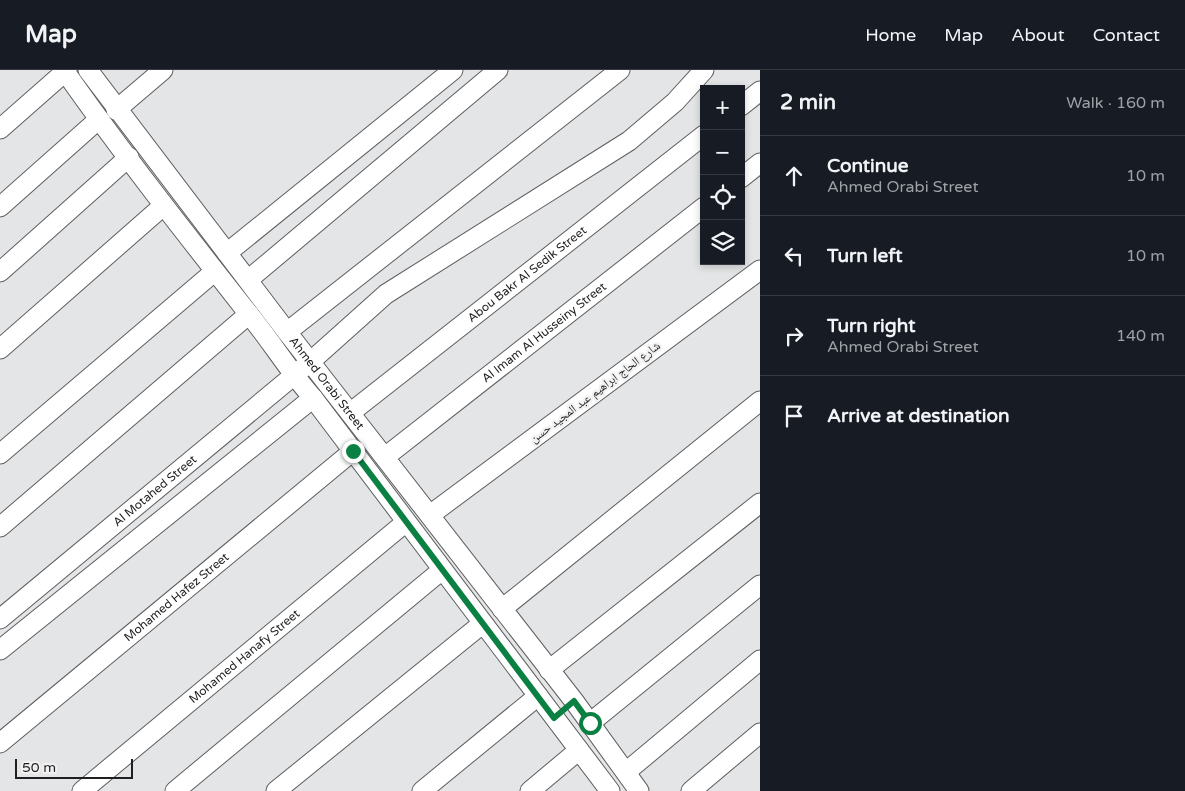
<!DOCTYPE html>
<meta charset="utf-8">
<style>
body{margin:0;font-family:"Varela Round","Noto Naskh Arabic",sans-serif;background:#20242c;color:#f1f3f6}
.controls{position:absolute;right:15px;top:15px;display:grid;overflow:hidden;border-radius:0px;box-shadow:0 2px 8px #0003}
.controls button{width:45px;height:45px;display:grid;place-items:center;padding:0;border:0;border-bottom:1px solid #363941;background:#171b24;color:#f1f3f6;font:25px sans-serif}
.scale{position:absolute;left:15px;bottom:12px;width:118px;box-sizing:border-box;padding-left:5px;border:2px solid #1f1f1f;border-top:0;font-size:14px;line-height:18px;white-space:nowrap;color:#1f1f1f;-webkit-text-stroke:4px #f2f2f3;paint-order:stroke}
.stop{position:absolute;width:15px;height:15px;margin:-11px;border:4px solid #0b8043;border-radius:50%;background:#fff}
.stop.end{background:#0b8043;border-color:#fff;box-shadow:0 1px 5px #0008}
.list{margin:0;padding:0;list-style:none}
h2{display:flex;justify-content:space-between;align-items:center;height:65px;margin:0;padding:0 20px;font-size:21px}
h2 small{font-size:16px;font-weight:400;color:#9ea1a6}
.list li{display:grid;grid-template-columns:32px 1fr auto;gap:15px;align-items:center;box-sizing:border-box;height:80px;padding:0 20px;border-top:1px solid #363941}
.list b{display:block;font-size:19px;white-space:nowrap}
.list p{margin:0;font-size:16px;white-space:nowrap;color:#9ea1a6}
.list em{font-size:16px;font-style:normal;color:#9ea1a6}
.icon{flex:none;width:28px;height:28px;fill:none;stroke:currentColor;stroke-width:2;stroke-linecap:round;stroke-linejoin:round}
.map{position:relative;flex:none;width:760px;height:721px;overflow:hidden}
header{display:flex;align-items:center;gap:30px;box-sizing:border-box;height:70px;padding:0 25px;background:#171b24;border-bottom:1px solid #363941}
header strong{font-size:24px}
nav{display:flex;gap:28px;margin-inline-start:auto;font-size:18px}
main{display:flex}
aside{flex:1;background:#171b24}
.map>svg:first-child{display:block}
</style>
<header>
<strong>Map</strong>
<nav><a>Home</a><a>Map</a><a>About</a><a>Contact</a></nav>
</header>
<main>
<div class="map">
<svg width="760" height="721" viewBox="0 0 760 721">
<rect width="100%" height="100%" fill="#e4e5e6"/>
<g fill="none" stroke-linecap="round" stroke-linejoin="round">
<g stroke="#5e5e60" stroke-width="21">
<g id="minor">
<path d="M64,0C122,83 185,163 248,243C271,271 289,301 313,328L610,721"/>
<path id="s1" d="M88,0L287,262L574,631L639,721"/>
<path d="M741,36L760,21"/>
<path d="M116,40L163,0"/>
<path d="M0,59L67,0"/>
<path d="M741,108L760,93"/>
<path d="M0,137L99,49"/>
<path d="M227,183L453,0"/>
<path d="M0,202L129,87"/>
<path d="M248,210L498,0"/>
<path d="M287,262L620,0"/>
<path d="M0,279L163,136"/>
<path id="s2" d="M350,343L704,65"/>
<path d="M0,384L214,202"/>
<path id="s3" d="M385,387L704,137"/>
<path d="M430,445L760,200"/>
<path d="M0,457L249,244"/>
<path d="M502,539L760,331"/>
<path id="s4" d="M0,549L310,292L386,224L629,71L675,32L704,0"/>
<path d="M0,580L313,328"/>
<path d="M549,600L760,433"/>
<path d="M590,653L760,515"/>
<path id="s5" d="M0,673L353,381"/>
<path d="M626,702L760,590"/>
<path id="s6" d="M82,721L406,452"/>
<path d="M175,721L442,500"/>
<path d="M276,721L482,554"/>
<path d="M422,721L538,626"/>
<path d="M530,721L579,680"/>
<path d="M691,721L760,663"/>
</g>
</g>
<use href="#minor" stroke="#fff" stroke-width="19"/>
</g>
<g fill="none" stroke-linecap="round" stroke-linejoin="round">
<path stroke="#0b8043" stroke-width="6" d="M353,381L554,648L574,631L590,653"/>
</g>
<g text-anchor="middle" dominant-baseline="central" stroke-width="4.5" stroke-linejoin="round" paint-order="stroke">
<g font-size="12" fill="#1f1f1f" stroke="#f2f2f3">
<text stroke="none"><textPath href="#s2" startOffset="225">Abou Bakr Al Sedik Street</textPath></text>
<text stroke="none"><textPath href="#s3" startOffset="202">Al Imam Al Husseiny Street</textPath></text>
<text stroke="none"><textPath href="#s1" startOffset="394">Ahmed Orabi Street</textPath></text>
<text transform="translate(595 322) rotate(-37)">شارع الحاج ابراهيم عبد المجيد حسن</text>
<text stroke="none"><textPath href="#s4" startOffset="201">Al Motahed Street</textPath></text>
<text stroke="none"><textPath href="#s5" startOffset="229">Mohamed Hafez Street</textPath></text>
<text stroke="none"><textPath href="#s6" startOffset="211">Mohamed Hanafy Street</textPath></text>
</g>
</g>
</svg>
<div class="controls">
<button>+</button>
<button>−</button>
<button><svg class="icon" aria-label="locate" viewBox="0 0 24 24"><circle cx="12" cy="12" r="6"/><path d="M12 2v4M12 18v4M2 12h4M18 12h4"/></svg></button>
<button><svg class="icon" aria-label="layers" viewBox="0 0 24 24"><path d="M12 4l9 5-9 5-9-5zM3 14l9 5 9-5"/></svg></button>
</div>
<div class="scale">50 m</div>
<div class="stop" style="left:590px;top:653px"></div>
<div class="stop end" style="left:353px;top:381px"></div>
</div>
<aside>
<h2>2 min<small>Walk · 160 m</small></h2>
<ul class="list">
<li><svg class="icon" aria-label="ahead" viewBox="0 0 24 24"><path d="M12 20V5M6 11l6-6 6 6"/></svg><div><b>Continue</b><p>Ahmed Orabi Street</p></div><em>10 m</em></li>
<li><svg class="icon" aria-label="left" viewBox="0 0 24 24"><path d="M17 20v-9H6M10 6l-5 5 5 5"/></svg><div><b>Turn left</b></div><em>10 m</em></li>
<li><svg class="icon" aria-label="right" viewBox="0 0 24 24"><path d="M7 20v-9h11M14 6l5 5-5 5"/></svg><div><b>Turn right</b><p>Ahmed Orabi Street</p></div><em>140 m</em></li>
<li><svg class="icon" aria-label="arrive" viewBox="0 0 24 24"><path d="M6 21V4h12l-3 4 3 4H6"/></svg><div><b>Arrive at destination</b></div></li>
</ul>
</aside>
</main>
